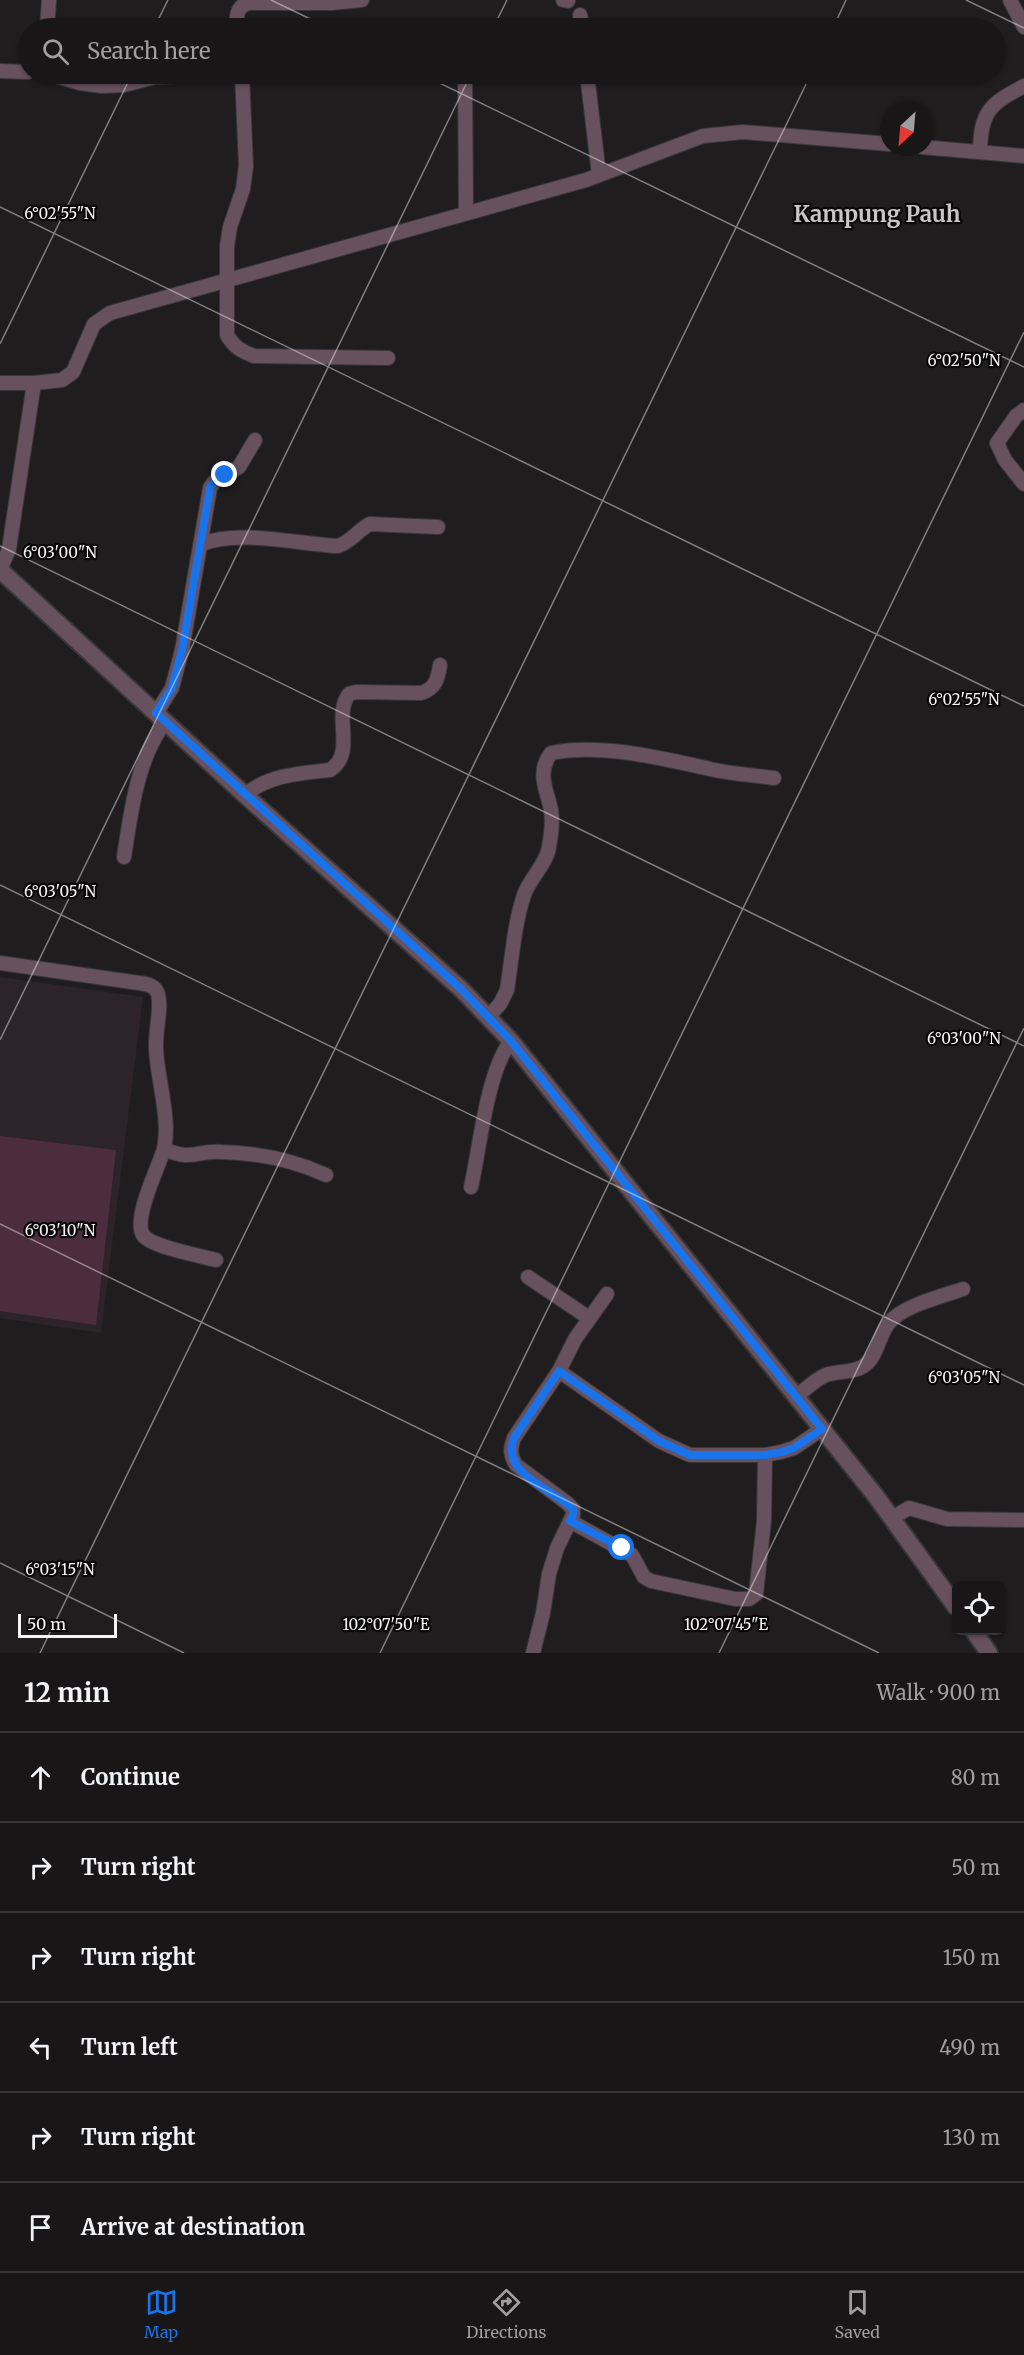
<!DOCTYPE html>
<meta charset="utf-8">
<style>
body{margin:0;font-family:Merriweather,serif;background:#211f20;color:#f1f3f6}
.controls{position:absolute;right:18px;bottom:18px;display:grid;overflow:hidden;border-radius:9px;box-shadow:0 2px 4px #0004}
.controls button{width:54px;height:54px;display:grid;place-items:center;padding:0;border:0;border-bottom:2px solid #363536;background:#181617;color:#f1f3f6;font:30px sans-serif}
.compass{position:absolute;left:880px;top:102px;width:54px;height:54px;border-radius:50%;background:#181617;box-shadow:0 2px 4px #0004;rotate:206deg}
.scale{position:absolute;left:18px;bottom:15px;width:99px;box-sizing:border-box;padding-left:6px;border:3px solid #f6f3f4;border-top:0;font-size:16px;line-height:21px;white-space:nowrap;color:#f6f3f4;-webkit-text-stroke:4px #090808;paint-order:stroke}
.stop{position:absolute;width:18px;height:18px;margin:-14px;border:4px solid #1a73e8;border-radius:50%;background:#fff}
.stop.end{background:#1a73e8;border-color:#fff;box-shadow:0 2px 6px #0008}
.list{margin:0;padding:0;list-style:none}
h2{display:flex;justify-content:space-between;align-items:center;height:78px;margin:0;padding:0 24px;font-size:26px}
h2 small{font-size:20px;font-weight:400;color:#9f9fa1}
.list li{display:grid;grid-template-columns:39px 1fr auto;gap:18px;align-items:center;box-sizing:border-box;height:90px;padding:0 24px;border-top:2px solid #363536}
.list b{display:block;font-size:22px;white-space:nowrap}
.list em{font-size:20px;font-style:normal;color:#9f9fa1}
.icon{flex:none;width:33px;height:33px;fill:none;stroke:currentColor;stroke-width:2;stroke-linecap:round;stroke-linejoin:round}
.map{position:relative;flex:none;width:1024px;height:1653px;overflow:hidden}
.search{position:absolute;background:#181617;box-shadow:0 2px 4px #0004;left:18px;right:18px;top:18px;height:66px;display:flex;align-items:center;gap:15px;box-sizing:border-box;padding:0 21px;border-radius:33px;color:#9f9fa1;font-size:22px}
.sheet{height:618px;background:#181617}
nav{display:flex;justify-content:space-around;align-items:center;box-sizing:border-box;height:84px;border-top:2px solid #363536;background:#181617;font-size:16px;color:#9f9fa1}
nav a{display:grid;justify-items:center;gap:3px}
nav .on{color:#1a73e8}
.map>svg:first-child{display:block}
</style>
<div class="map">
<svg width="1024" height="1653" viewBox="0 0 1024 1653">
<rect width="100%" height="100%" fill="#201d1f"/>
<path fill="#2d2429" d="M0,977L143,997L101,1333L0,1318Z"/>
<path fill="#4c2c3f" d="M0,1136L116,1150L96,1325L0,1311Z"/>
<g fill="none" stroke-linecap="round" stroke-linejoin="round">
<g stroke="#3a3739" stroke-width="16">
<g id="minor">
<path d="M563,0L568,1"/>
<path d="M1010,0L1024,27"/>
<path d="M580,15L583,28"/>
<path d="M47,28L49,0"/>
<path d="M237,28C236,18 236,7 248,3H331L362,0"/>
<path d="M0,71L28,72"/>
<path d="M49,74L80,83L102,86L124,85L155,77L217,74"/>
<path d="M242,74L246,166L243,189L230,227L227,246V335C234,347 241,351 254,356L388,358"/>
<path d="M465,74L466,212"/>
<path d="M587,74L599,175"/>
<path d="M922,147L1024,156"/>
<path d="M980,150C981,111 990,104 1024,86"/>
<path d="M0,383H34L62,380L73,372L94,324L110,313L586,180L703,136L743,132L889,144"/>
<path d="M1024,410L1016,416L997,443L1005,460L1024,484"/>
<path d="M202,544C238,529 298,544 338,546C352,541 358,530 370,524L438,527"/>
<path d="M0,570L9,549L34,383"/>
<path d="M156,713L172,688L182,650L210,488L214,482L239,467L255,440"/>
<path d="M245,795C268,775 301,773 330,770C357,753 332,716 349,694L356,692L421,693C435,689 438,679 440,665"/>
<path d="M124,857C131,812 137,759 165,722"/>
<path d="M0,963L139,983C147,984 155,985 158,994C162,1007 155,1033 156,1048C157,1079 172,1123 163,1152C157,1170 133,1219 143,1235C151,1247 201,1256 216,1260"/>
<path d="M488,1017L500,1004L507,990C512,959 514,925 524,895C530,878 547,863 549,847C551,836 553,821 551,810C547,790 536,773 551,753C600,743 661,758 710,769C731,774 753,775 774,778"/>
<path d="M164,1149C194,1162 195,1150 222,1152C259,1153 293,1160 326,1175"/>
<path d="M471,1187C480,1147 487,1071 511,1041"/>
<path d="M528,1277L589,1318"/>
<path d="M559,1371L575,1339L607,1294"/>
<path d="M796,1397C806,1389 814,1380 826,1375C838,1371 851,1373 862,1367C877,1359 878,1337 888,1324C901,1306 943,1296 963,1289"/>
<path d="M892,1518L909,1508L947,1519L1024,1520"/>
<path d="M570,1521L632,1555L644,1577L651,1581L735,1599H749L756,1594L764,1521L765,1455"/>
<path d="M533,1653L543,1613L549,1574L557,1548L573,1515V1509L567,1503L516,1465C510,1455 510,1449 514,1438L559,1371L659,1441L690,1455H765L781,1452L794,1448L822,1429"/>
</g>
</g>
<g stroke="#3a3739" stroke-width="20">
<g id="tertiary">
<path d="M0,570L245,795L461,989L511,1041L875,1495L956,1607"/>
<path d="M973,1630L989,1653"/>
</g>
</g>
<use href="#minor" stroke="#67515e" stroke-width="14"/>
<use href="#tertiary" stroke="#67515e" stroke-width="16"/>
</g>
<g fill="none" stroke-linecap="round" stroke-linejoin="round">
<path stroke="#1a73e8" stroke-width="8" d="M225,475L214,482L210,488L182,650L172,688L156,713L461,989L511,1041L822,1429L794,1448L782,1452L765,1455H690L659,1441L559,1371L514,1438C500,1474 553,1489 573,1509V1515L570,1521L622,1548"/>
</g>
<path fill="none" stroke="#f6f3f4" stroke-width="1.5" stroke-opacity="0.45" d="M271,0L329,28M966,0L1024,28M154,28L168,0M493,28L507,0M833,28L846,0M421,74L1024,367M0,207L1024,706M0,344L132,74M0,546L1024,1046M0,885L1024,1385M0,1040L471,74M0,1224L879,1653M0,1563L184,1653M40,1653L811,74M380,1653L1024,332M719,1653L1024,1028"/>
<g text-anchor="middle" dominant-baseline="central" stroke-width="4.5" stroke-linejoin="round" paint-order="stroke">
<g font-size="22" font-weight="bold" fill="#c9c5c7" stroke="#090808">
<text x="877" y="214">Kampung Pauh</text>
</g>
</g>
<g font-size="15" text-anchor="middle" fill="#f6f3f4" stroke="#090808" stroke-width="4.5" stroke-linejoin="round" paint-order="stroke">
<text x="60" y="219">6°02'55"N</text>
<text x="964" y="366">6°02'50"N</text>
<text x="60" y="558">6°03'00"N</text>
<text x="964" y="705">6°02'55"N</text>
<text x="60" y="897">6°03'05"N</text>
<text x="964" y="1044">6°03'00"N</text>
<text x="60" y="1236">6°03'10"N</text>
<text x="964" y="1383">6°03'05"N</text>
<text x="60" y="1575">6°03'15"N</text>
<text x="386" y="1630">102°07'50"E</text>
<text x="726" y="1630">102°07'45"E</text>
</g>
</svg>
<div class="controls">
<button><svg class="icon" aria-label="locate" viewBox="0 0 24 24"><circle cx="12" cy="12" r="6"/><path d="M12 2v4M12 18v4M2 12h4M18 12h4"/></svg></button>
</div>
<svg class="compass" viewBox="-18 -18 36 36"><path d="M0-13l5 13h-10z" fill="#e53935"/><path d="M0 13l5-13h-10z" fill="#9f9fa1"/></svg>
<div class="scale">50 m</div>
<div class="stop" style="left:622px;top:1548px"></div>
<div class="stop end" style="left:225px;top:475px"></div>
<div class="search"><svg class="icon" aria-label="search" viewBox="0 0 24 24"><circle cx="10" cy="10" r="6"/><path d="M15 15l6 6"/></svg>Search here</div>
</div>
<section class="sheet">
<h2>12 min<small>Walk · 900 m</small></h2>
<ul class="list">
<li><svg class="icon" aria-label="ahead" viewBox="0 0 24 24"><path d="M12 20V5M6 11l6-6 6 6"/></svg><div><b>Continue</b></div><em>80 m</em></li>
<li><svg class="icon" aria-label="right" viewBox="0 0 24 24"><path d="M7 20v-9h11M14 6l5 5-5 5"/></svg><div><b>Turn right</b></div><em>50 m</em></li>
<li><svg class="icon" aria-label="right" viewBox="0 0 24 24"><path d="M7 20v-9h11M14 6l5 5-5 5"/></svg><div><b>Turn right</b></div><em>150 m</em></li>
<li><svg class="icon" aria-label="left" viewBox="0 0 24 24"><path d="M17 20v-9H6M10 6l-5 5 5 5"/></svg><div><b>Turn left</b></div><em>490 m</em></li>
<li><svg class="icon" aria-label="right" viewBox="0 0 24 24"><path d="M7 20v-9h11M14 6l5 5-5 5"/></svg><div><b>Turn right</b></div><em>130 m</em></li>
<li><svg class="icon" aria-label="arrive" viewBox="0 0 24 24"><path d="M6 21V4h12l-3 4 3 4H6"/></svg><div><b>Arrive at destination</b></div></li>
</ul>
</section>
<nav>
<a class="on"><svg class="icon" aria-label="map" viewBox="0 0 24 24"><path d="M3 6l6-2 6 2 6-2v14l-6 2-6-2-6 2zM9 4v14M15 6v14"/></svg>Map</a>
<a><svg class="icon" aria-label="directions" viewBox="0 0 24 24"><path d="M12 3l9 9-9 9-9-9zM9 14v-3h6M13 9l2 2-2 2"/></svg>Directions</a>
<a><svg class="icon" aria-label="saved" viewBox="0 0 24 24"><path d="M7 4h10v16l-5-4-5 4z"/></svg>Saved</a>
</nav>
